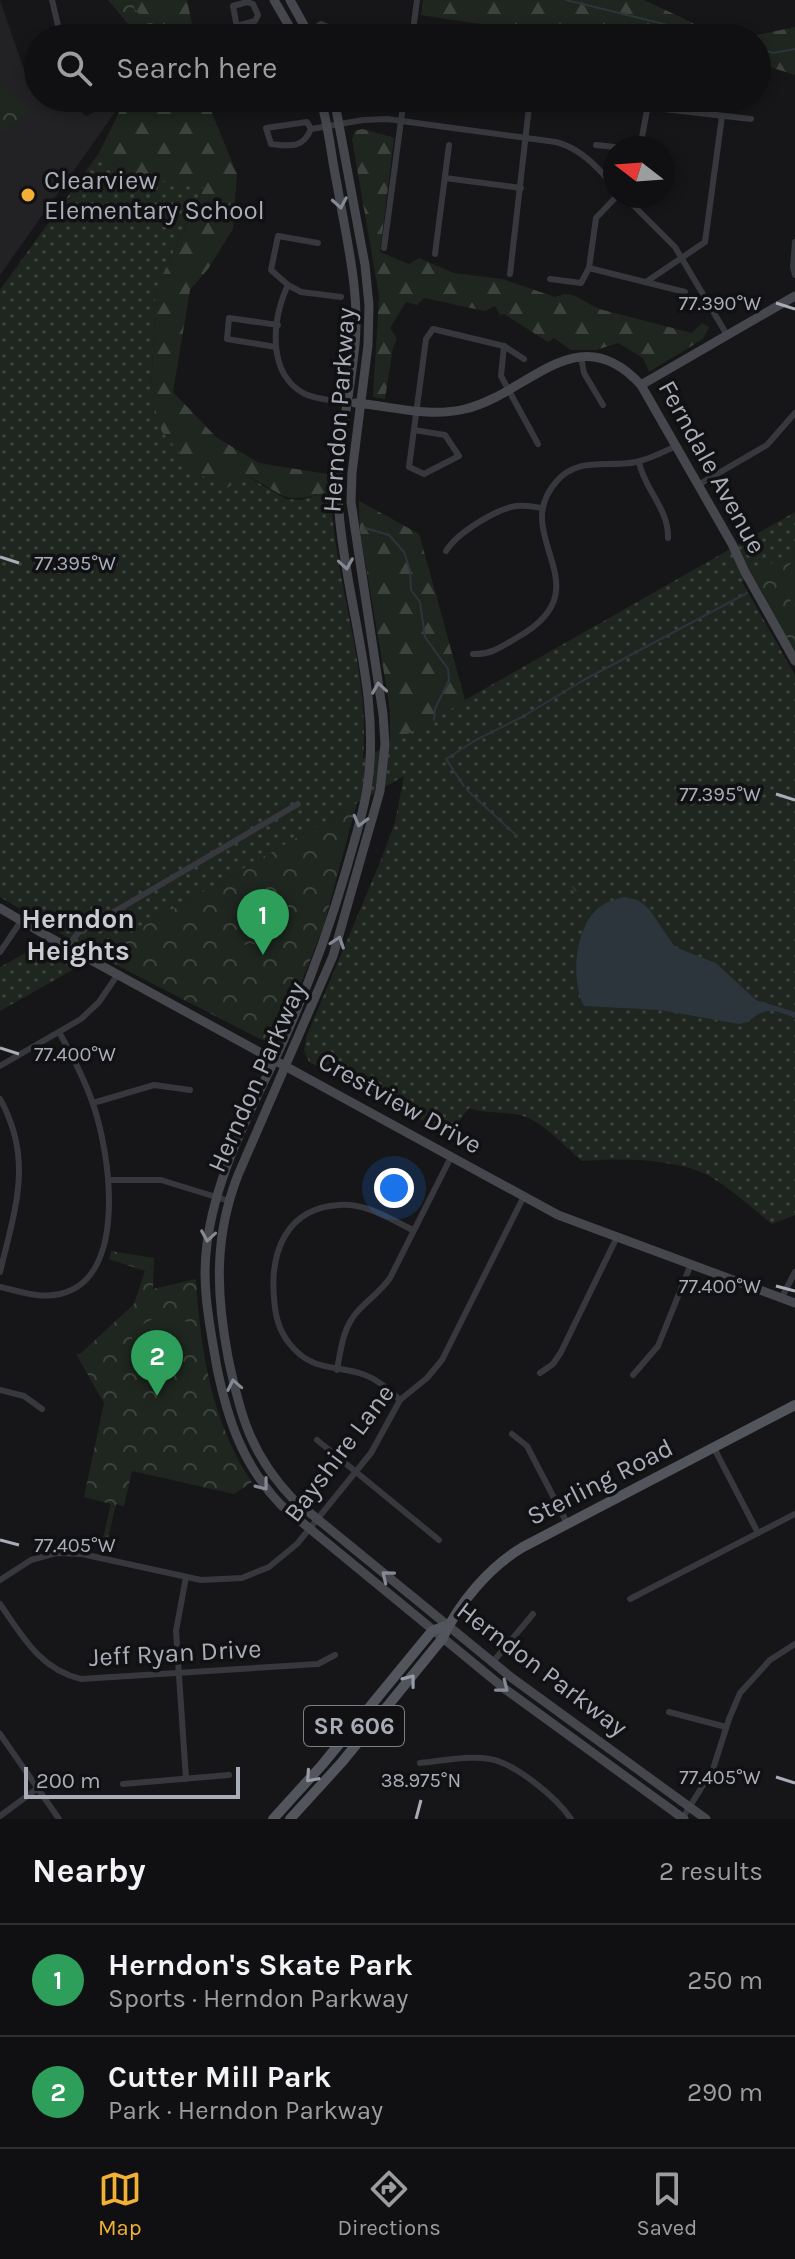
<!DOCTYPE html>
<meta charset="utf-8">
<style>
body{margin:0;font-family:Karla,sans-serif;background:#19191b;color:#f1f3f6}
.compass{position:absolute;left:603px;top:136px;width:72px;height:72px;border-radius:50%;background:#101012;box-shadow:0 4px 12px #0003;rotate:287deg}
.scale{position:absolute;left:24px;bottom:20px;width:216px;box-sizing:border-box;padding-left:8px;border:4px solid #a8adb8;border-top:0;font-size:22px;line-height:28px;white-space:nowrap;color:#a8adb8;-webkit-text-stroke:6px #111113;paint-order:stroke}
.you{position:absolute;left:394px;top:1188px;width:28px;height:28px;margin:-20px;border:6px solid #fff;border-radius:50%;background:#1a73e8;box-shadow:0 0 0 12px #1a73e833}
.badge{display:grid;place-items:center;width:52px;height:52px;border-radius:50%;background:#f2b134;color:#fff;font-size:26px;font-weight:700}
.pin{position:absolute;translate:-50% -66px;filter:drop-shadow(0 2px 4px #0008)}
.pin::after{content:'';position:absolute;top:42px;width:28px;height:24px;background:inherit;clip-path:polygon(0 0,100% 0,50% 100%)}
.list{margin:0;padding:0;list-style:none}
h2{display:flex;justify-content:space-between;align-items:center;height:104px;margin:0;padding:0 32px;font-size:34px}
h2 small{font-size:26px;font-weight:400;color:#9c9d9f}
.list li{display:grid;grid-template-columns:52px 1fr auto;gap:24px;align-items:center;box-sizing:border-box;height:112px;padding:0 32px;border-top:2px solid #303032}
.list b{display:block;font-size:30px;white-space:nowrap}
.list p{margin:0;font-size:26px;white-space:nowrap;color:#9c9d9f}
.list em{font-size:26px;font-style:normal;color:#9c9d9f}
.icon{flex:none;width:44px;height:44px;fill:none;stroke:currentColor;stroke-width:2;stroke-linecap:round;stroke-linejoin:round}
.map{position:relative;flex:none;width:795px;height:1819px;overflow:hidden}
.search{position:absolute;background:#101012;box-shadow:0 4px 12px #0003;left:24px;right:24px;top:24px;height:88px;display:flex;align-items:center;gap:20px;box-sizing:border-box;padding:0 28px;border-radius:44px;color:#9c9d9f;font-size:30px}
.sheet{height:328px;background:#101012}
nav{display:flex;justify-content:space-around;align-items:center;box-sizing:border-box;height:112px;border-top:2px solid #303032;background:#101012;font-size:22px;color:#9c9d9f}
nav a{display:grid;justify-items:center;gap:4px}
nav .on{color:#f2b134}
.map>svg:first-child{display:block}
</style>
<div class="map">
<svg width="795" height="1819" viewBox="0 0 795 1819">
<defs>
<pattern id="grass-dots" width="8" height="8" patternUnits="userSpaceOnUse" patternTransform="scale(2)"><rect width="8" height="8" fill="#1e261f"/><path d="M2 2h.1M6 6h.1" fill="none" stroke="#3c433d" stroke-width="1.8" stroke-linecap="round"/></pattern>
<pattern id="forest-firs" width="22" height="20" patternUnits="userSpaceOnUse" patternTransform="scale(2)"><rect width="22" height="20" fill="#1e261f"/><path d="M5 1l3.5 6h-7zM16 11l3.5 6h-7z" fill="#3c433d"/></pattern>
<pattern id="park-crowns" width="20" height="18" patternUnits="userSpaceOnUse" patternTransform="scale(2)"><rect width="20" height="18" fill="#1e261f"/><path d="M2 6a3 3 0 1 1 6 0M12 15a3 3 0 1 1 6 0" fill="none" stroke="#3c433d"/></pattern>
</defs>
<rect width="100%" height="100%" fill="#161618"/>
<path fill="#222225" d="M0,0L23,67L38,79V98H63L86,116L125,98L0,275Z"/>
<g fill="url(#grass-dots)">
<path d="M99,153L127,175L204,186L156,289L151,395L247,476L286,499L301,500L331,491C333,580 371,670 363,759L390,744L392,724L371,581L360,531L359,501L419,534L465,700L795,512V550L742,582L795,675V1215L772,1224C756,1211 718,1178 701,1172C665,1158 620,1158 582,1161C565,1147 546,1125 526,1117C507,1110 487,1115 469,1108L449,1134L309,1062L304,1050L307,1035L381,860L395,822L404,776L95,954L0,897V290Z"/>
<path d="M42,944L81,965L0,1011V967Z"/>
</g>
<g fill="url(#forest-firs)">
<path d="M108,0H187L195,38H140Z"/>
<path d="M423,0H644L725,38C623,38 521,32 421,15Z"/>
<path d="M795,27V75L757,63V38H743Z"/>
<path d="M126,98H209L212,113L237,174L233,229L208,269L190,290L173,392L216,437L259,463L333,475L331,491C280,506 290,496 247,476L225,489L197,473L162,432L151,395L156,289L204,187L127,175L99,153Z"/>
<path d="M362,129C366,130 390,136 394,138L380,252L409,264L419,258L454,273L502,279L555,297L565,294L573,295L599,309L692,333L702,323L709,327L703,339L649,372L643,358L618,343L596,350H571L554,338L548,342L504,314L500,315L495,306L485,311L424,298L417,305L406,302L390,328L397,339L393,347L385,399L373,397L379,296L352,139L355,131Z"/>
<path d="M359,501L419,534L465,701L390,744V708L360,531Z"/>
</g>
<g fill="url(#park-crowns)">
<path d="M111,0H135L134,9L146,20L151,14L161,20L158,33L160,38H135L132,27Z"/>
<path d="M0,81L27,111L0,135Z"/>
<path d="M795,550V661L747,577Z"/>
<path d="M357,803L323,928L291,1008L274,1039L262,1040L95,954Z"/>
<path d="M111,1251L154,1258L153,1289L196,1279C200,1348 212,1424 252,1482L234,1494L132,1471L124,1506L116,1504L106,1547L101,1546L111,1504L84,1497L104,1403L76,1354H80L134,1304L145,1271L109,1259Z"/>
</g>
<g fill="#1e261f">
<path d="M795,558V604L776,588L784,572Z"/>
<path d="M260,944L261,947L281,948L289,959V962L283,966L269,955L241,956V945Z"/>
<path d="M161,1317L188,1322L178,1372L172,1375L123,1363C128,1341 137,1321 161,1317Z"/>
</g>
<path fill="#2c353c" d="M625,897L638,900L649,909L675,947L716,963L756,1000L795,1012V1018C782,1013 769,1007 757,1015C750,1020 747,1023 739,1024L660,1010L584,1006C571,982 574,932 596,910C604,902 615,899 625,897Z"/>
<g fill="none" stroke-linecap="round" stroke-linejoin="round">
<g stroke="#2c353c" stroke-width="2">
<path d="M566,0L721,38"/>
<path d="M757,48L773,53L795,49"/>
<path d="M365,528L389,535L404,552L410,570L411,590L420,602L425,637L448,669L449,680L435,709L434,720"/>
<path d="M464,786L446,759L476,740L522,717L582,681L747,593"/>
<path d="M467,790L517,836"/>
<path d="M573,887L576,891"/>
</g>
<g stroke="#37383d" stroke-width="6">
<path d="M52,0L61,38"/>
<path d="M237,26L255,21L258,15L253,4L247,2L233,6L239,38"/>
<path d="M308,33L321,24L352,38"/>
<path d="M412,38L417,0"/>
<path d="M311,129C303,149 290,146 271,144L266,128L307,122L311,129L363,120L387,119L556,142C582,149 597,167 615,187"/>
<path d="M596,145L624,148"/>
<path d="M640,148L647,110L655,108L751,119"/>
<path d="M445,178L521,188"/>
<path d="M617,196L596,218L589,268L685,292"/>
<path d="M624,196L675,247L727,335"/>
<path d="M795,242L793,267L795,275"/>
<path d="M384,248L404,98"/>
<path d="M435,254L449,145"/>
<path d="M510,274L530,98"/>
<path d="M550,279L581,283L589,268"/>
<path d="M646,282L705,242L722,116"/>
<path d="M288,285L271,270L278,236L318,243"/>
<path d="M341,297L301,292L288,285C272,318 266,374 305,394C318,400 334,400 348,403"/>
<path d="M504,346L501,376L538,444"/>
<path d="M276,347L227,339L229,318L278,325"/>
<path d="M581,357L584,373L603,405"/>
<path d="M414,430L445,435L459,456L424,474L409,467L426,339L433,329L504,346L524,359"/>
<path d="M639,462C644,489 669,509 668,538"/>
<path d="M698,485L767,445L795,413"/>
<path d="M446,551C457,533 496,509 516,506C525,505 534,507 543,508"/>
<path d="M473,654C491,655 503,646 518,637C606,587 508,537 556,482C578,456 607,468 636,462C650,459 663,452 676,446"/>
<path d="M67,947L78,933L298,804"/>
<path d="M0,952L21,921"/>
<path d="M0,1066L81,1019L99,1002L118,974"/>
<path d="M0,1099C34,1160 15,1209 0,1272"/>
<path d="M93,1103L154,1085L190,1090"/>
<path d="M108,1180H161L229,1201"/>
<path d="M0,1287C19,1291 40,1299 60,1294C129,1278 110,1153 93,1104C84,1078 72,1055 59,1032"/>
<path d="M782,1297L795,1272"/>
<path d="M337,1370C341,1348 343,1327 358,1311C369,1299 381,1291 390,1278L451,1157"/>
<path d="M540,1373L553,1364L561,1352L617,1237"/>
<path d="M633,1375L658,1346L691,1264"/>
<path d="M0,1390L24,1396L42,1409"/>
<path d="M400,1400C389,1390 379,1380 365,1375C335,1364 312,1373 289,1343C278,1329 275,1314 274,1297C270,1251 287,1208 339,1205C366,1203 390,1219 413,1230"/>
<path d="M512,1434L527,1446L567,1523"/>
<path d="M317,1440L439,1540"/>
<path d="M714,1448L758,1533"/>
<path d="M186,1577L176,1631L186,1779"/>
<path d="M0,1580L31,1560L56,1553L82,1554L201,1580L242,1578L269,1567L297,1544L371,1453L400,1400L427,1378L442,1360L524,1196"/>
<path d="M630,1599L795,1514"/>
<path d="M0,1604C23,1637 40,1669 81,1679L318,1664L335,1655"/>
<path d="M492,1663L533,1614"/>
<path d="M669,1712L726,1727"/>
<path d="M0,1734L59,1819"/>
<path d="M420,1763C442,1761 468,1755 490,1759C515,1763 557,1798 571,1819"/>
<path d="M123,1784L229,1775"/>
<path d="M0,1816L38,1788"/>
<path d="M682,1819L713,1769L729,1719L740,1693L770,1660L795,1644"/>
</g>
<g stroke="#45474d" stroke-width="9">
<path d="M274,0L296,38"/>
<path d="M290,0L311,38"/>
<path d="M320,98C329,126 331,156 337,184C346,237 360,291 355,344C350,400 334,457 339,512C346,604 382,696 367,789C363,815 354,841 347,867C328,933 305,996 275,1059C247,1117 215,1179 207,1244C201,1286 210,1326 217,1368C228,1421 243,1465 281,1505L505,1689L684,1819"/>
<path d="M334,98L365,265L369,305L368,345L352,473L351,502L383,714L385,744L380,791L333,956L238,1175C214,1236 216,1293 228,1357C240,1415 251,1455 293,1499L512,1678L706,1819"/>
<path d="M641,385L795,296"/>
<path d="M355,403C392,406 428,418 465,409C529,394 577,315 641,385L732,544L745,572L795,661"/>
<path d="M0,908L47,936L558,1215L795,1303"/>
</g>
<g stroke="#53555c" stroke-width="10">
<path d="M273,1819L322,1765L432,1631L448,1625"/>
<path d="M290,1819L342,1762L442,1639C459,1603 489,1567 523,1547L795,1405"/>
</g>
</g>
<defs><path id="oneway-chevron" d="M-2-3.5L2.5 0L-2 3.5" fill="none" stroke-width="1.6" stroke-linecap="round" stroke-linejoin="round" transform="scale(2)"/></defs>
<g stroke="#858993">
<use href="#oneway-chevron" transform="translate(340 203) rotate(80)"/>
<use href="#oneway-chevron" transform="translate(346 564) rotate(81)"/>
<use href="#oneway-chevron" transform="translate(379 688) rotate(-99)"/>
<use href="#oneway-chevron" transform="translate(360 821) rotate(105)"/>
<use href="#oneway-chevron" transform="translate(338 942) rotate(-71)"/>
<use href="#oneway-chevron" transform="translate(208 1236) rotate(99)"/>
<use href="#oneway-chevron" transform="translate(234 1385) rotate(-101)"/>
<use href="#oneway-chevron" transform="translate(263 1485) rotate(52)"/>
<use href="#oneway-chevron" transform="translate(387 1576) rotate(-141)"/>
<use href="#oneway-chevron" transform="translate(503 1687) rotate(38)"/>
</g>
<g stroke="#979ba6">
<use href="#oneway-chevron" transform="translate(410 1680) rotate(-52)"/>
<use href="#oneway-chevron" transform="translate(311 1777) rotate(132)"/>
</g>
<path fill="none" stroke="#a8adb8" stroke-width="3" d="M776,303L795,309M0,557L19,563M776,794L795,800M0,1048L19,1054M776,1286L795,1291M0,1540L19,1545M776,1777L795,1783M416,1819L421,1800"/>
<circle fill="#f2b134" stroke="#111113" stroke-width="3" cx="28" cy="195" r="8"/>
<g text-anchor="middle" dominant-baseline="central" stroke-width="7" stroke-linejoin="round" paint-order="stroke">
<rect fill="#111113" stroke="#7b7e86" stroke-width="2" x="304" y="1706" width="100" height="40" rx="6"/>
<g font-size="24" font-weight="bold" fill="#a8adb8">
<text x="354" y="1726">SR 606</text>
</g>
<g font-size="26" fill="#a8adb8" stroke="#111113" text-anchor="start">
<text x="44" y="180">Clearview<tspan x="44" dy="30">Elementary School</tspan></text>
</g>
<g font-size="26" fill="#a8adb8" stroke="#111113">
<text transform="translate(339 410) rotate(-86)">Herndon Parkway</text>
<text transform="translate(712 467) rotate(61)">Ferndale Avenue</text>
<text transform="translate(257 1077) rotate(-66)">Herndon Parkway</text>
<text transform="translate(400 1103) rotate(29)">Crestview Drive</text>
<text transform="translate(339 1453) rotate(-53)">Bayshire Lane</text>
<text transform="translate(600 1482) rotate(-27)">Sterling Road</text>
<text transform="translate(175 1653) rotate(-3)">Jeff Ryan Drive</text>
<text transform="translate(542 1669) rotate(37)">Herndon Parkway</text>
</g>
<g font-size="28" font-weight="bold" fill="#c9ccd4" stroke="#111113">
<text x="78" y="918">Herndon<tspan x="78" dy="32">Heights</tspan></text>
</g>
</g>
<g font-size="20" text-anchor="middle" fill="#a8adb8" stroke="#111113" stroke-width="7" stroke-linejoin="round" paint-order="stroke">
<text x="720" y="310">77.390°W</text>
<text x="75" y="570">77.395°W</text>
<text x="720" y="801">77.395°W</text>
<text x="75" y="1061">77.400°W</text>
<text x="720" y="1293">77.400°W</text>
<text x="75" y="1552">77.405°W</text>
<text x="720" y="1784">77.405°W</text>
<text x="421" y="1787">38.975°N</text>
</g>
</svg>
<svg class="compass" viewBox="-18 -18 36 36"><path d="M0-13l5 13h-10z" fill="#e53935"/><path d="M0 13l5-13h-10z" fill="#9c9d9f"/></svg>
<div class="scale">200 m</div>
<div class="you"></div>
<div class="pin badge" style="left:263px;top:955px;background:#2e9e5b">1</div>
<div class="pin badge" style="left:157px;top:1396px;background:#2e9e5b">2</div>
<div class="search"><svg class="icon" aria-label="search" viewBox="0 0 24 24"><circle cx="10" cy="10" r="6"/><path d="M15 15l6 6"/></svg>Search here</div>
</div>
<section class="sheet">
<h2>Nearby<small>2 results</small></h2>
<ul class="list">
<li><span class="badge" style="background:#2e9e5b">1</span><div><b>Herndon's Skate Park</b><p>Sports · Herndon Parkway</p></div><em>250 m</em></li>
<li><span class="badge" style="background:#2e9e5b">2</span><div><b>Cutter Mill Park</b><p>Park · Herndon Parkway</p></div><em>290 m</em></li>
</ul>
</section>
<nav>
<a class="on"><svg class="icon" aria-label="map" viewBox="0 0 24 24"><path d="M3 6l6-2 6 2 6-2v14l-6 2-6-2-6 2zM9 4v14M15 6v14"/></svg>Map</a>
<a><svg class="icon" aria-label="directions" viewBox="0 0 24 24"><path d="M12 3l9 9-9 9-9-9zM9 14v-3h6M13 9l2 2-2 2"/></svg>Directions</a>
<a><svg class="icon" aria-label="saved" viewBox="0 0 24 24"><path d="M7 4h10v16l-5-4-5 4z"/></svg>Saved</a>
</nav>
